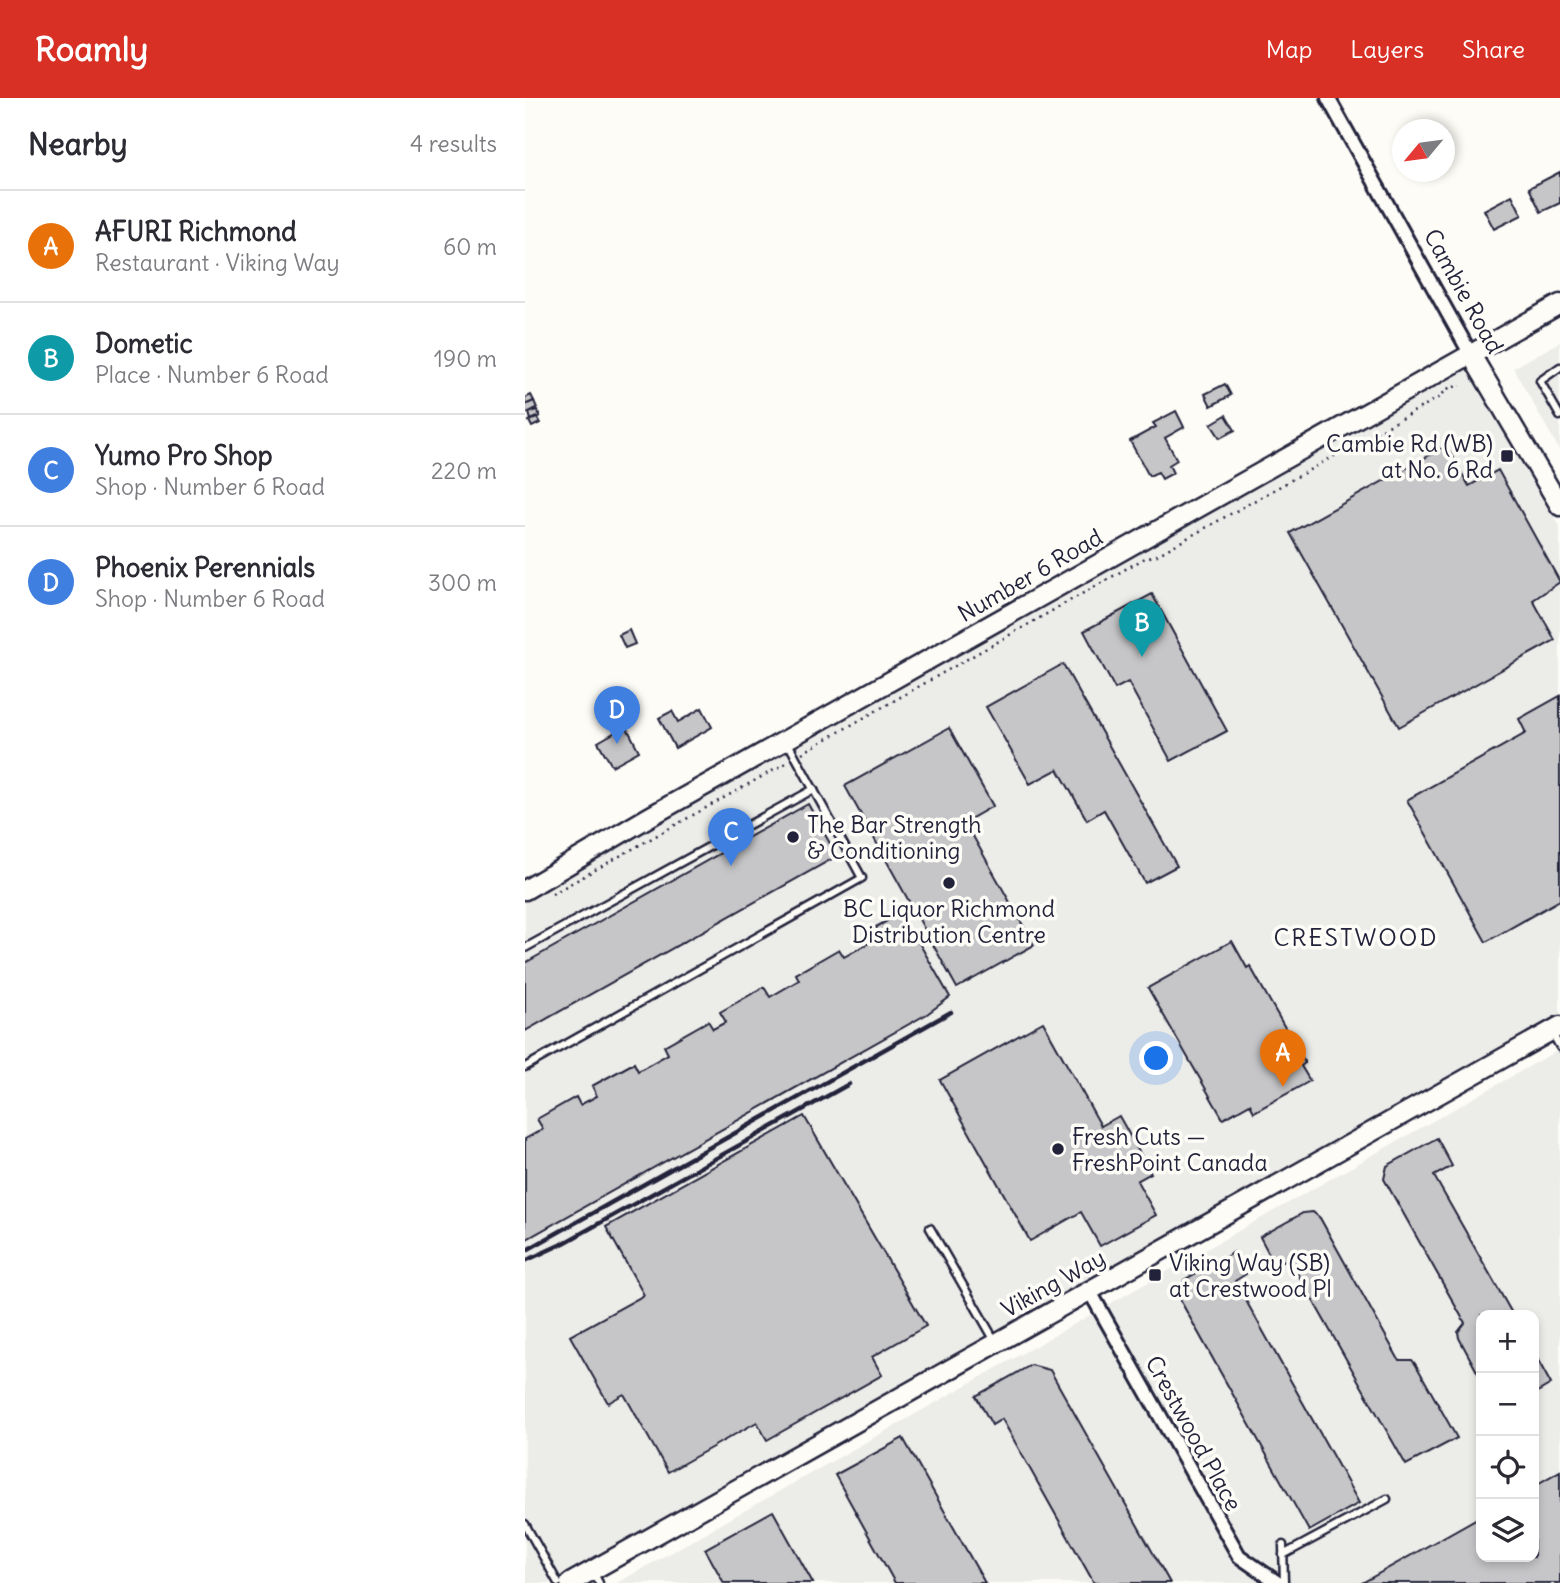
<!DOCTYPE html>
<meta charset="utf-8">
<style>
body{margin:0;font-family:Delius,sans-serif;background:#f2f2f3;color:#2b2b33}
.controls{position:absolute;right:21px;bottom:21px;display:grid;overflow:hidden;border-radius:14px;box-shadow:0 4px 10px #0003}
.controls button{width:63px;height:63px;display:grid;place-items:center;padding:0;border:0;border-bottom:2px solid #e1e1e2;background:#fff;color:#2b2b33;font:35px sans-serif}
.compass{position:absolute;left:867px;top:21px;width:63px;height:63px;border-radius:50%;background:#fff;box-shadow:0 4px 10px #0003;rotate:241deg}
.you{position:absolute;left:632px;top:961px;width:24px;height:24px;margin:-18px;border:5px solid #fff;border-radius:50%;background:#1a73e8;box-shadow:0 0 0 10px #1a73e833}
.badge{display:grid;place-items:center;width:46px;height:46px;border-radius:50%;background:#d93025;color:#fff;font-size:23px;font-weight:700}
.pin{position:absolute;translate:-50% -58px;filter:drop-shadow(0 2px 4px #0008)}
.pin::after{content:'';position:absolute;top:37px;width:24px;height:21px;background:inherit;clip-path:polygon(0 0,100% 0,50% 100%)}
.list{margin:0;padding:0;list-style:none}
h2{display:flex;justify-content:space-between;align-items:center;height:91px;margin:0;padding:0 28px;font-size:30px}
h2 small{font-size:23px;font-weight:400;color:#7c7c81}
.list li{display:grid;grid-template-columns:46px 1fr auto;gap:21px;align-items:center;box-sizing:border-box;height:112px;padding:0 28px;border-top:2px solid #e1e1e2}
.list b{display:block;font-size:26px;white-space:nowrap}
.list p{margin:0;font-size:23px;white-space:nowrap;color:#7c7c81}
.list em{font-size:23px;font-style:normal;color:#7c7c81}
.icon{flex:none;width:38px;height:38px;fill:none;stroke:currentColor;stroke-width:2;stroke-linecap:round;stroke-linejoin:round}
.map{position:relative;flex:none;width:1035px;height:1485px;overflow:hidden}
header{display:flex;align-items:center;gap:42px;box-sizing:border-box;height:98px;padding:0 35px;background:#d93025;color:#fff}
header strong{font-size:33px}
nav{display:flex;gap:38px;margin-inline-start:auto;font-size:24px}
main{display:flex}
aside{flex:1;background:#fff}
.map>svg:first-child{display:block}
</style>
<header>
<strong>Roamly</strong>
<nav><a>Map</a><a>Layers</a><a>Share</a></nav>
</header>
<main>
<aside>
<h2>Nearby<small>4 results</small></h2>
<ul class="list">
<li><span class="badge" style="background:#e8710a">A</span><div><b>AFURI Richmond</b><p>Restaurant · Viking Way</p></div><em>60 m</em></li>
<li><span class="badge" style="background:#0f9aa8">B</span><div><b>Dometic</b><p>Place · Number 6 Road</p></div><em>190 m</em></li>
<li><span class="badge" style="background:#3f7fe0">C</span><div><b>Yumo Pro Shop</b><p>Shop · Number 6 Road</p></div><em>220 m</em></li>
<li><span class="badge" style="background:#3f7fe0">D</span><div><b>Phoenix Perennials</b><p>Shop · Number 6 Road</p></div><em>300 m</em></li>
</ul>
</aside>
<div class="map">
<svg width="1035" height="1485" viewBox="0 0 1035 1485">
<rect width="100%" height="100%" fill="#fdfcf7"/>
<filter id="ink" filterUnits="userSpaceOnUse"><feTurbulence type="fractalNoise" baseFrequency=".0143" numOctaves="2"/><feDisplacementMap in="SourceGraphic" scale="14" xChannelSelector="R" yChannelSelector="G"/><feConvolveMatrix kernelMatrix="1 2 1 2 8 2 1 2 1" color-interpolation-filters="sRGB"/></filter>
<g filter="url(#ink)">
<g fill="#ecece9" fill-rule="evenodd">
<path d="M1035,244V353L988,270Z"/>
<path d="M938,267L1035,428V916L27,1485H0V804Z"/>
<path d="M1035,951V1485H92ZM956,1217H1009V1459H956Z"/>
</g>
<g fill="#c6c6c8" stroke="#22223b" stroke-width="2">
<path d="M1035,74V105L1016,114L1004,90Z"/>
<path d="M987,97L997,117L969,131L959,112Z"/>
<path d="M700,286L706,297L686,308L680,296Z"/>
<path d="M6,297L9,303L0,307V300Z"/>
<path d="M9,303L12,310L0,316V307Z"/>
<path d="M12,312L15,318L6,322L4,315Z"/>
<path d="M651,313L659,329L640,340L652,362L644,367L648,375L637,381L633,374L624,378L605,343L631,329L628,325Z"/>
<path d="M701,317L710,332L695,340L686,326Z"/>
<path d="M12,320L15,325L7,329L4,323Z"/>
<path d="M921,348L944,388L973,372L1035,484L1008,502L1030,542L874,629L765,435Z"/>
<path d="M627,496L702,633L646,663L603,584L590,591L559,533Z"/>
<path d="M104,532L110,546L100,550L94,537Z"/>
<path d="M538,566L652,768L620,785L579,712L562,722L533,671L505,686L461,609Z"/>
<path d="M1035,598V802L961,844L882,702L1001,635L994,621Z"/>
<path d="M177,610L187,629L150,650L134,620L147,613L153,624Z"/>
<path d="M101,628L114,653L87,668L73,644Z"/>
<path d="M424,630L468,708L440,724L509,847L432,890L320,688Z"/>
<path d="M283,706L312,758L0,933V865Z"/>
<path d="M373,817L389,845L393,843L425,899L402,916L0,1142V1041L18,1031L12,1021L51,999L55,1007L72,998L67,988L109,965L113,973L143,956L139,948L183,923L188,931L201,924L195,914L239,889L245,899L274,882L271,876L314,851L319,859L356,838L351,829Z"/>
<path d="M707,843L722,870L725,868L780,965L776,968L785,983L729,1014L725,1006L698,1021L623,890Z"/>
<path d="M518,924L576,1028L594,1018L626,1075L612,1083L631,1117L575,1148L556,1114L505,1143L415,982Z"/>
<path d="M279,1018L401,1228L347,1259L357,1277L242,1342L232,1324L143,1374L99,1296L83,1305L45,1238L119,1197L81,1129Z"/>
<path d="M912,1040L927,1068L909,1078L988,1217H956V1281L934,1240L933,1234L940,1225L859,1081L862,1068Z"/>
<path d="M788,1114L795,1120L874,1262H887L891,1267L932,1340L881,1367L764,1160L750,1167L735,1139L778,1115Z"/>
<path d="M709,1154L721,1176L710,1183L834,1405L784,1433L654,1200L659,1182Z"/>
<path d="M1009,1255L1026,1286L1009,1296Z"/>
<path d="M506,1267L525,1272L645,1485H569L477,1321L467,1327L451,1298Z"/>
<path d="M378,1340L460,1485H370L310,1377Z"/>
<path d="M1035,1373V1485H837L956,1418V1459H1009V1388Z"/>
<path d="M248,1413L288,1485H199L180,1451Z"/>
</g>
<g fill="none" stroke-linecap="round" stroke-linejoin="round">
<g stroke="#22223b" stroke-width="11">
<g id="lane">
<path d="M1035,269L1015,283L1035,318"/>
<path d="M0,850L289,691"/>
<path d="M1027,935L1035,949"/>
<path d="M0,969L337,780L263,645"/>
<path d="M405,1130L470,1243"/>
<path d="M0,1426L33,1485"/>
<path d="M758,1447L759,1485"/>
<path d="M758,1457L862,1401"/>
<path d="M68,1474L74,1485"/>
</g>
</g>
<g stroke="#22223b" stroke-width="18">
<g id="street">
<path d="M803,0L945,255"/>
<path d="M564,1192L714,1458L753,1485"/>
</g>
</g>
<g stroke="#22223b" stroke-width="23">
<g id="secondary">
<path d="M945,255L1035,408"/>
<path d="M0,792L124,719L1035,206"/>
<path d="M45,1485L1035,928"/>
</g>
</g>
<g stroke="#22223b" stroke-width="2.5" stroke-dasharray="2 5" stroke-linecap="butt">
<path d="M277,655L620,460L632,457L881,318L913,300L925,289L936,288"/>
<path d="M27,796L263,664"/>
</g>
<use href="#lane" stroke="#fdfcf7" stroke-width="6"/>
<use href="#street" stroke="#fdfcf7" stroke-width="12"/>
<use href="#secondary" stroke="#fdfcf7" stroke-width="18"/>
<g stroke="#22223b" stroke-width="4.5">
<path d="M0,1153L426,914"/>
<path d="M0,1163L39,1145L324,986"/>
</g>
</g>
</g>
<g fill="#22223b" stroke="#fdfcf7" stroke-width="2.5">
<rect x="975" y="351" width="14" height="14" rx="3.5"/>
<circle cx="268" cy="739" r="7"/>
<circle cx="424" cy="785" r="7"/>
<circle cx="533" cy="1051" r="7"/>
<rect x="623" y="1170" width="14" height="14" rx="3.5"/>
</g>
<g text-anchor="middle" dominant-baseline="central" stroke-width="7" stroke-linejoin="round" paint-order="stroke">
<g font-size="23" fill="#22223b" stroke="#fdfcf7">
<text transform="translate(939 193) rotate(61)">Cambie Road</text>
<text transform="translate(505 477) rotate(-30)">Number 6 Road</text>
<text transform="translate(528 1185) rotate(-29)">Viking Way</text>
<text transform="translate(669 1335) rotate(61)">Crestwood Place</text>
</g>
<g font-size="23" fill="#22223b" stroke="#fdfcf7" text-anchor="start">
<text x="968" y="345" text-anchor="end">Cambie Rd (WB)<tspan x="968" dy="26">at No. 6 Rd</tspan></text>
<text x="282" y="726">The Bar Strength<tspan x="282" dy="26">&amp; Conditioning</tspan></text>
<text x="424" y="810" text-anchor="middle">BC Liquor Richmond<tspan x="424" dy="26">Distribution Centre</tspan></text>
<text x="547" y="1038">Fresh Cuts —<tspan x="547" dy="26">FreshPoint Canada</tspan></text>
<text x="644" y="1164">Viking Way (SB)<tspan x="644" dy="26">at Crestwood Pl</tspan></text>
</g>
<g font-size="24" letter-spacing="2" fill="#22223b" stroke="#fdfcf7">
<text x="831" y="839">CRESTWOOD</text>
</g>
</g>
</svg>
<div class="controls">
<button>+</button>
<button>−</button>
<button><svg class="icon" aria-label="locate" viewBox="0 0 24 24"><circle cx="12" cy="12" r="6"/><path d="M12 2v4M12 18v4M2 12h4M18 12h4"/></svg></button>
<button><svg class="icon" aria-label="layers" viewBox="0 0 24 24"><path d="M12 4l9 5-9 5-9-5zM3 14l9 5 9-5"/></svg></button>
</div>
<svg class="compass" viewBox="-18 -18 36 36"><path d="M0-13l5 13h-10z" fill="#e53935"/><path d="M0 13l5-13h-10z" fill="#7c7c81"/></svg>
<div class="you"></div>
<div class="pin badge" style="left:758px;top:989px;background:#e8710a">A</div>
<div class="pin badge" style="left:617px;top:559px;background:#0f9aa8">B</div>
<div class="pin badge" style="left:206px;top:768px;background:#3f7fe0">C</div>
<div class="pin badge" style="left:92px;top:646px;background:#3f7fe0">D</div>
</div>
</main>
